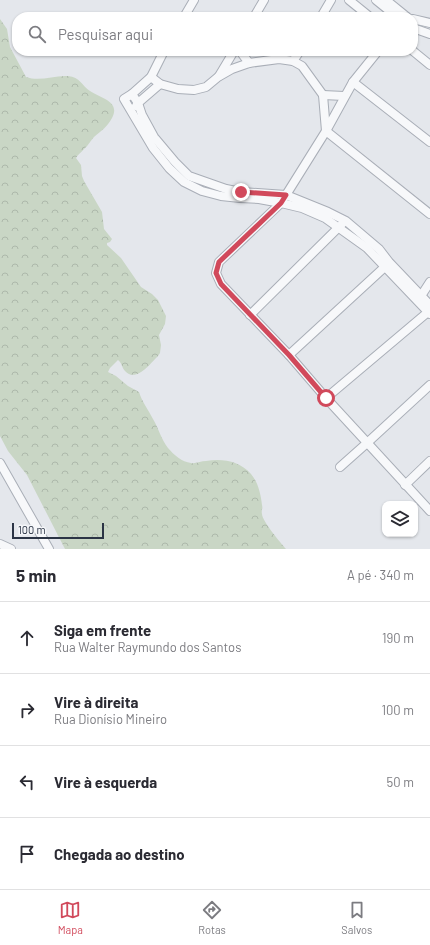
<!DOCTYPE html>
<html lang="pt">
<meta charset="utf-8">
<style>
body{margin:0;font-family:Barlow,sans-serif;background:#f7f7f7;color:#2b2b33}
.controls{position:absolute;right:12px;bottom:12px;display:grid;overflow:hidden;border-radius:8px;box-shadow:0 1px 3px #0004}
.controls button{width:36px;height:36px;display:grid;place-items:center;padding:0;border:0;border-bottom:1px solid #e1e1e2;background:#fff;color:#2b2b33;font:20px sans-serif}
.scale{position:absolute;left:12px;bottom:10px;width:92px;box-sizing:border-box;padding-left:4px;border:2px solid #2b3445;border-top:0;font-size:11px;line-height:14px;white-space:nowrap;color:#2b3445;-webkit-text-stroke:3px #f4f6f9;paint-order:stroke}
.stop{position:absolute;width:12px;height:12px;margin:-9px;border:3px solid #d1495b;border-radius:50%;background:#fff}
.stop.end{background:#d1495b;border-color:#fff;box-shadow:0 1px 4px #0008}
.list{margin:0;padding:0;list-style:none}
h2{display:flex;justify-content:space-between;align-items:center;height:52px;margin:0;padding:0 16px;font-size:17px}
h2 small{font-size:13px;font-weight:400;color:#7c7c81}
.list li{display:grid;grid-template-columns:26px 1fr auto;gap:12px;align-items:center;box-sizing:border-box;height:72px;padding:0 16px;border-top:1px solid #e1e1e2}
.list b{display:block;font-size:15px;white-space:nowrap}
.list p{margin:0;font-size:13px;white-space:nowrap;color:#7c7c81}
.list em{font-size:13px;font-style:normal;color:#7c7c81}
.icon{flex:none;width:22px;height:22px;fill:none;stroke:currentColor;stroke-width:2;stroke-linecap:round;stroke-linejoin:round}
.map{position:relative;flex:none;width:430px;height:549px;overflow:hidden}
.search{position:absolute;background:#fff;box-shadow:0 1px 3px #0004;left:12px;right:12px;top:12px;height:44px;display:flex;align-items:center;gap:10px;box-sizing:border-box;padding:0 14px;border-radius:16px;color:#7c7c81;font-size:15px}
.sheet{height:340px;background:#fff}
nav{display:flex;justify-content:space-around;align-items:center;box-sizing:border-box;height:56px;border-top:1px solid #e1e1e2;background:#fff;font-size:11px;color:#7c7c81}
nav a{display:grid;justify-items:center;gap:2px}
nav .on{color:#d1495b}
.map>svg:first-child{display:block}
</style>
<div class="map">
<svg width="430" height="549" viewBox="0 0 430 549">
<defs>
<pattern id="forest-crowns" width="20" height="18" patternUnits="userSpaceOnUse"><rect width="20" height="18" fill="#c9d6c5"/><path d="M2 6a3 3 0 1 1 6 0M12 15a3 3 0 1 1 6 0" fill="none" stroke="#adb8ab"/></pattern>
</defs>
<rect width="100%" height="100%" fill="#e4e7ec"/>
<path fill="url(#forest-crowns)" d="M0,19L7,29L10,47L26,77C40,82 54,75 68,76C80,77 82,86 90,91C100,98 121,101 112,118C107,127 101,131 94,137C90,141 88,146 84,149C81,153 78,154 76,158L81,165L82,176L84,181L102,212L104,229L112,239L110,242L107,243V245L121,258L141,287L152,294L158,300L166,316L165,324L159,335L161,345L160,353L158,356C150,364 136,383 125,371C122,368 122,363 118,360L110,368L108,372L116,376L128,386L139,392C142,402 148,409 153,419C159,429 161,439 168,448C174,455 182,462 191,463C196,464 201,461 206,461C222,458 240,461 251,474C258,482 261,495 262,505C263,508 261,511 262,514C262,521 281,543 286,549H65L27,475L8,451L0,436Z"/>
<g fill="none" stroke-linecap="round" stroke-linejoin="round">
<g stroke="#a9aeb7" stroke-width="10">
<g id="minor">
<path d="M349,0L370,17"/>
<path d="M376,0L397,17"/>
<path d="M386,0L407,17"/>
<path d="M184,17L194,0"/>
<path d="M254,17L264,0"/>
<path d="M321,17L331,0"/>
<path d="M413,19L430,23"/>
<path d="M413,28L430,34"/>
<path d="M164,51L151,77L132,94L124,99L153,148L169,168L184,182L202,191L221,196L240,198L259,199L281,203L302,208L325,218L367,248L430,314"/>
<path d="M240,51L249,63"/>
<path d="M378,51L353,82L326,131L281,203L219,262L216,273L221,284L289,355L326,398L430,511"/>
<path d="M413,51L430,65"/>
<path d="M293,61L300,51"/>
<path d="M219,76L234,51"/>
<path d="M151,77L160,84L178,89L194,90L206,87L218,77L232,69L249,63L279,59L293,61L302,66L323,95L326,131L430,214"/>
<path d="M353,82L430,142"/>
<path d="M132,94L138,103L142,115L154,137L175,162L189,176L226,189L241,192L286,195L328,212L346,221L379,249L389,262L430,305"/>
<path d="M323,95L344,96"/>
<path d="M136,106L138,103L160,84"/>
<path d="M421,296L430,282"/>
<path d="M250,315L342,224"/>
<path d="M289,355L388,264"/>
<path d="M326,398L428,312"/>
<path d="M0,463L49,549"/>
<path d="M340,467L367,443L430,385"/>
<path d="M405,485L430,461"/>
<path d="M0,544L11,549"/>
</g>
</g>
<use href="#minor" stroke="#f7f8fa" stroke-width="8"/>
</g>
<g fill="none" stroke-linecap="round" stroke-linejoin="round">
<path stroke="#d1495b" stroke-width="5" d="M241,192L286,195L281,203L219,262L216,273L221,284L289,355L326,398"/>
</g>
</svg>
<div class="controls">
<button><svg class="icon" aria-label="layers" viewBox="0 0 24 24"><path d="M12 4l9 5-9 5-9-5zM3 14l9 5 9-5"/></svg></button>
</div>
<div class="scale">100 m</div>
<div class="stop" style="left:326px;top:398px"></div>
<div class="stop end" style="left:241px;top:192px"></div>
<div class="search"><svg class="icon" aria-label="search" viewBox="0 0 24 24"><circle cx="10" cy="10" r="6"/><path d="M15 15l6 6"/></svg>Pesquisar aqui</div>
</div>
<section class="sheet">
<h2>5 min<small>A pé · 340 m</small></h2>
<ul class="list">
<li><svg class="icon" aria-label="ahead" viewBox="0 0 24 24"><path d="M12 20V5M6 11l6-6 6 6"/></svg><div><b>Siga em frente</b><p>Rua Walter Raymundo dos Santos</p></div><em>190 m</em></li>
<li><svg class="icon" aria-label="right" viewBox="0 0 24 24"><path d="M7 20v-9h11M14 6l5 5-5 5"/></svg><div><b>Vire à direita</b><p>Rua Dionísio Mineiro</p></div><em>100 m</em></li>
<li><svg class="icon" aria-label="left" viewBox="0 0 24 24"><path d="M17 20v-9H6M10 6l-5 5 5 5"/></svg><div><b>Vire à esquerda</b></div><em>50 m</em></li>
<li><svg class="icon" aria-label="arrive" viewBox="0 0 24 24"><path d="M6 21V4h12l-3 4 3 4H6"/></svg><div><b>Chegada ao destino</b></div></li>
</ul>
</section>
<nav>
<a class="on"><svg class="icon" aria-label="map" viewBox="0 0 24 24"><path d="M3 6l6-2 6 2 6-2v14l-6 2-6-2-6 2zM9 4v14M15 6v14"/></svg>Mapa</a>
<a><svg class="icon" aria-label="directions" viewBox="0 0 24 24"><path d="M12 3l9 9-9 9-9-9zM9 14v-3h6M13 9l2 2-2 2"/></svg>Rotas</a>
<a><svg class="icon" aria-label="saved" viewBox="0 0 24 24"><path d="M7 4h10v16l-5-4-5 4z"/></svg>Salvos</a>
</nav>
